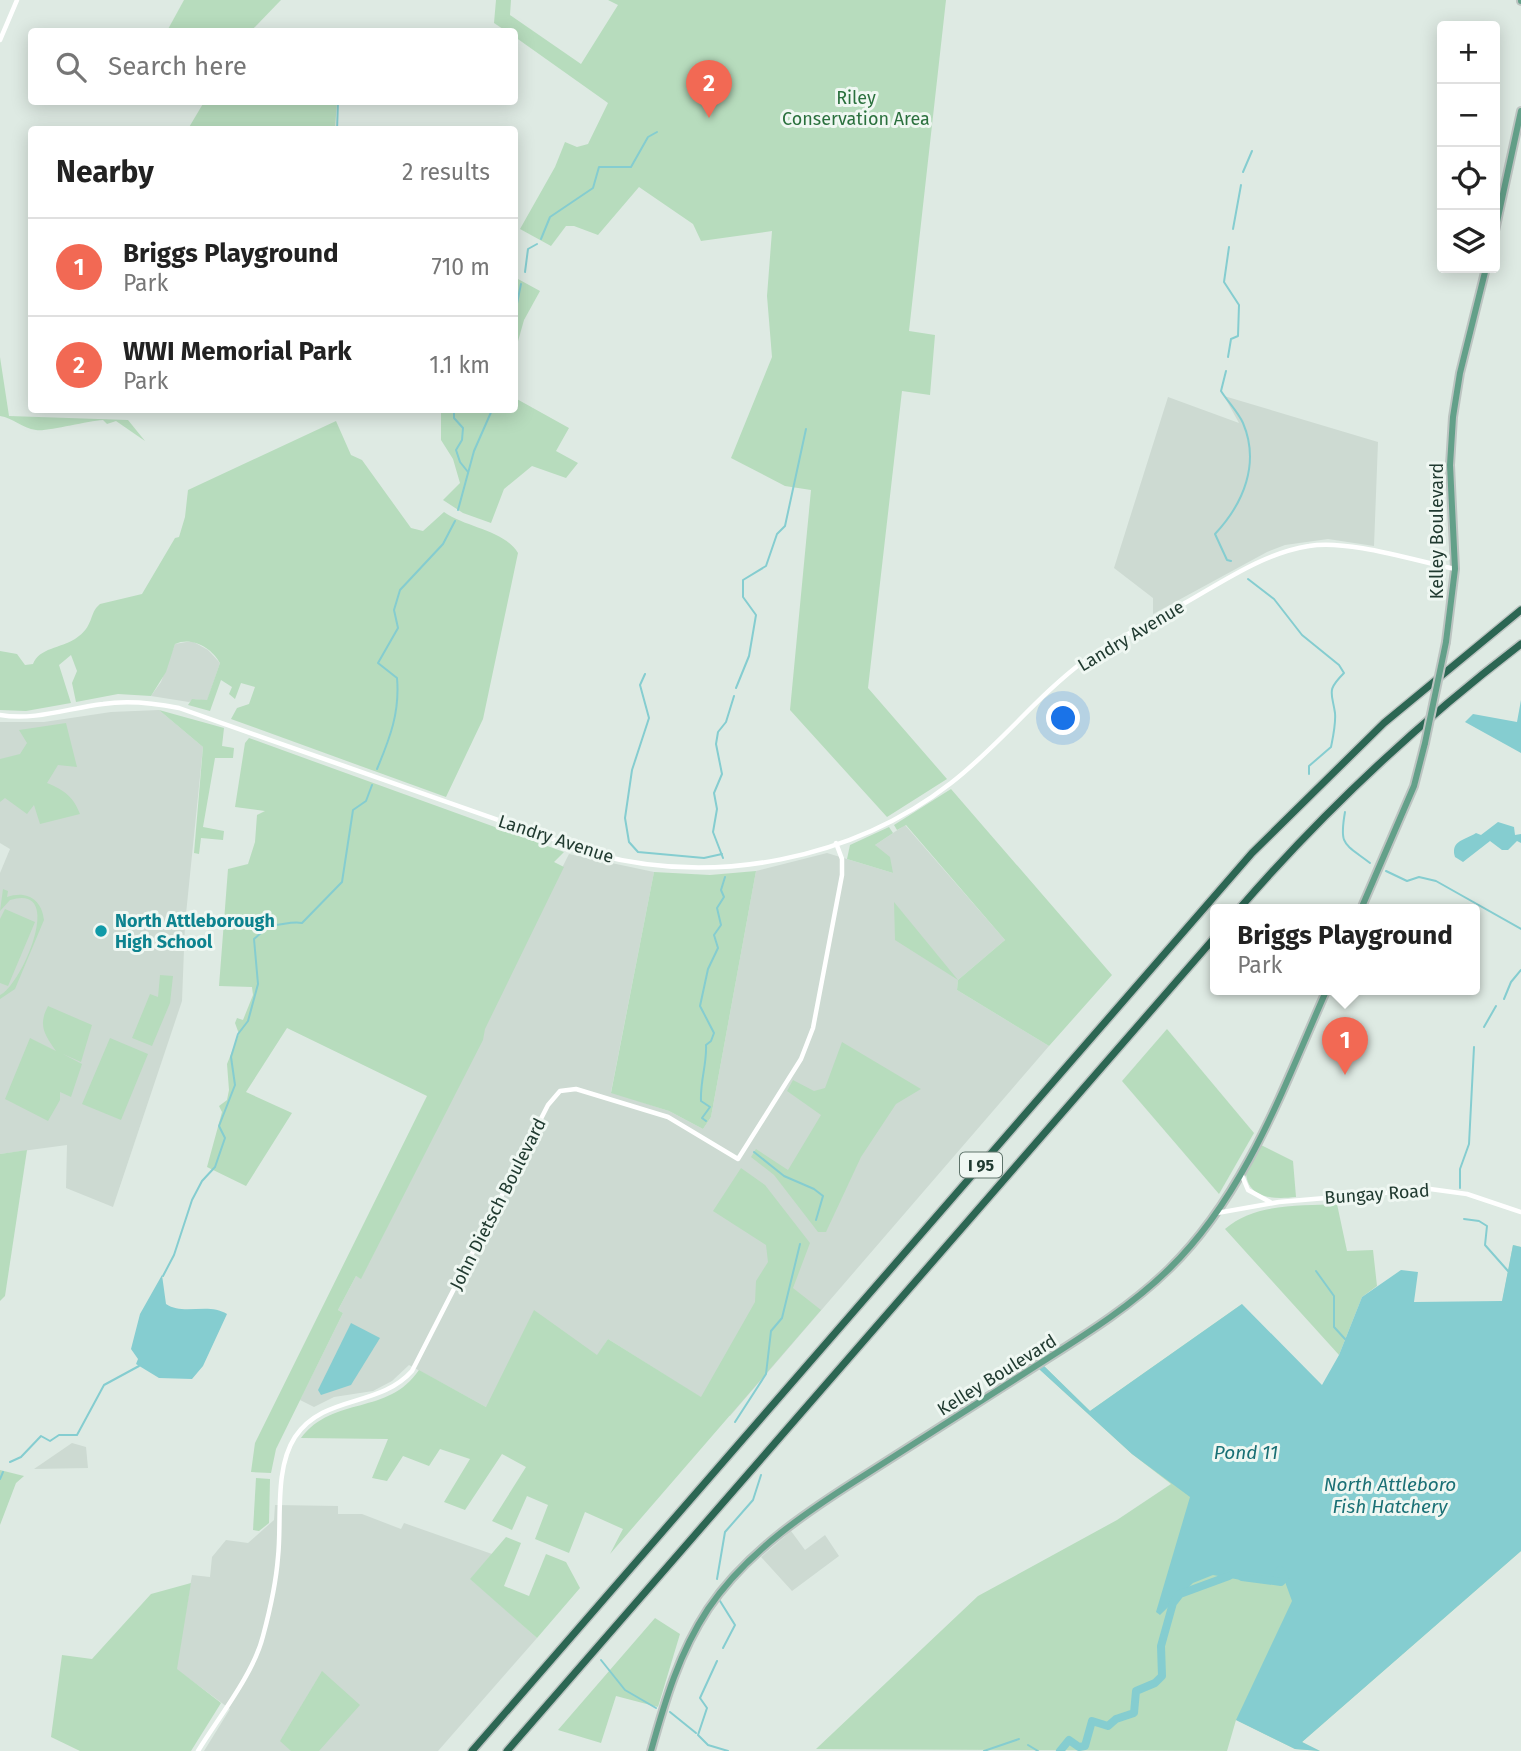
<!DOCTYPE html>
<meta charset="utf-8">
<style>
body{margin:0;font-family:"Fira Sans",sans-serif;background:#f6f6f6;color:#222}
.controls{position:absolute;right:21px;top:21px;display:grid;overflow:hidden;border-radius:7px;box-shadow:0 4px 18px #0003}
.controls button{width:63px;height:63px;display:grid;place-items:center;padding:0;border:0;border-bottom:2px solid #e0e0e0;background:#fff;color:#222;font:35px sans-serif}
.you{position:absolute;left:1064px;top:719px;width:24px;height:24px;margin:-18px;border:5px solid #fff;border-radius:50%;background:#1a73e8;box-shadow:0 0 0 10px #1a73e833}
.badge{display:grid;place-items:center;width:46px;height:46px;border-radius:50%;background:#f26954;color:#fff;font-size:23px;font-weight:700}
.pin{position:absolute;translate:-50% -58px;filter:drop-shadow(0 2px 4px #0008)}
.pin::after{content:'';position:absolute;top:37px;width:24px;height:21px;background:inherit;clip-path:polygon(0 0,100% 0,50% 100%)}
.popup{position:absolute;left:1210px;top:904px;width:270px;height:91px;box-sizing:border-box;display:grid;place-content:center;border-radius:7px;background:#fff;filter:drop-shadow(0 2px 5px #0005);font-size:23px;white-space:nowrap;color:#767676}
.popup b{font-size:26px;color:#222}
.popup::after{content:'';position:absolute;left:50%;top:100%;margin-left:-14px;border:14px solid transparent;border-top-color:#fff}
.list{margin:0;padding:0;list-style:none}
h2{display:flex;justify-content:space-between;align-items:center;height:91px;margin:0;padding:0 28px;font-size:30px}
h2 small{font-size:23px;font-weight:400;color:#767676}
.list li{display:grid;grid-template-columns:46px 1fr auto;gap:21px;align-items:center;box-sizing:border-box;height:98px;padding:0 28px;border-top:2px solid #e0e0e0}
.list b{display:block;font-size:26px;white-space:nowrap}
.list p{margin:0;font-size:23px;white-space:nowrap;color:#767676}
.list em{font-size:23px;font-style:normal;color:#767676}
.icon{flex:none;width:38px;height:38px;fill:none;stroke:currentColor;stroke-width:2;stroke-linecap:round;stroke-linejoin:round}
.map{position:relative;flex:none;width:1521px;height:1751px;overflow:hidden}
.search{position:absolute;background:#fff;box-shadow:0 4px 18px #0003;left:28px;top:28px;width:490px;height:77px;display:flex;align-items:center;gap:18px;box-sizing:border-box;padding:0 24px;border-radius:7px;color:#767676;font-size:26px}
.panel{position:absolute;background:#fff;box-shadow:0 4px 18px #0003;left:28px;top:126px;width:490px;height:287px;border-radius:7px}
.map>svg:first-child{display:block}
</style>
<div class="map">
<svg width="1521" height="1751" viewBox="0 0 1521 1751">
<rect width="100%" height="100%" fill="#deeae3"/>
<g fill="#cddad2">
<path d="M1224,396L1378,442L1374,546L1328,539L1285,545L1267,552L1153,614V598L1114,568L1168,397L1239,423Z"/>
<path d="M192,641L208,650L220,663L207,701L195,699L189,702L151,696L161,682L175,644Z"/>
<path d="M159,710L203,747L185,924L182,1001L113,1207L66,1188L67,1145L0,1154V873L10,849L0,843V722H44L111,712Z"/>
<path d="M905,825L1005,940L958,980L957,990L1049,1046L730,1416L608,1339L598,1355L486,1407L409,1365L392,1381L373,1391L334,1397L314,1407L300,1400L343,1313L338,1310L356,1276L361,1278L482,1040L477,1037L569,854L654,872L611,1092L669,1111L703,1129L711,1117L756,871L827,853L893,873L875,845Z"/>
<path d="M72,1443L86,1447L88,1468L34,1469Z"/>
<path d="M275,1505L338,1506V1514H362L401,1529L404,1523L492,1554L471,1579L537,1638L438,1751H204L230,1709L176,1669L192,1575L210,1577L212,1557L226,1540L248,1543L274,1520Z"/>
<path d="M791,1531L805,1550L825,1535L839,1556L792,1591L761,1557Z"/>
</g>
<g fill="#b7dcbd">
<path d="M184,0H281L251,31H167Z"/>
<path d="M496,0H511L510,15L581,64L618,5L608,0H946L909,331L935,335L930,395L902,391L868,688L947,779L887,817L790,710L811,490L785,486L731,458L772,357L767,296L772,231L701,241L693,224L639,187L598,235L574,226H566L551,246L520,229L555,167L565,142L577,147L588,144L608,103L515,37L514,32L506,31L494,23Z"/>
<path d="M204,102H337L335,129H188Z"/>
<path d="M518,279L540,291L524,320L515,352L514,286Z"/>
<path d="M0,357L9,416L128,420L145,441L116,421L107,424L103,420C86,421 47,432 36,430C22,428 13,418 0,416Z"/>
<path d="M515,398L569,428L556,451L578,463L566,478L532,466L504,489L491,523L463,513L443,500L460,483L453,459L441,440V410H514Z"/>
<path d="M336,421L351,455L362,460L411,528L423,531L444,512C467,528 504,530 518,553L483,719L446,797L231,719L237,708L249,704L255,687L241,683L235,699L229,694L232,687L221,680L210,711L188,705L192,699L207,700L220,663C212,648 192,636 175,644L166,672L151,696L118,694L76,702L72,683L77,671L71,655L59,665L71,703L26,711L0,710V651L17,654L25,665L33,664C39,648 61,648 75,639C95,626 88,614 100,604L142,594L175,538L179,537L185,517L188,490Z"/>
<path d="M159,710L224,728L222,746L234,748L233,758H215L203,827L224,831L223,840L201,838L199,854L194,853L203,747Z"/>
<path d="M66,723L77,767L58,765L47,783C64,790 73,796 80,814L40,824L34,805L27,814L5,798L0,802V759L20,754L27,743L19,730Z"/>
<path d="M249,738L564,852L554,862L564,867L485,1029L483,1040L361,1279L356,1276L338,1310L343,1313L276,1449L271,1473L251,1472L255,1443L427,1096L287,1028L246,1092L292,1113L246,1186L207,1167L222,1112L219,1106L227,1100L229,1090L227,1064L239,1034L235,1023L237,1018L243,1020L253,995L252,987L219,986L228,869L248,864L255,842L257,815L265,811L235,807L245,743Z"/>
<path d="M951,789L1112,975L1049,1046L957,990L958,980L895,940L894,902L958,980L1005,940L906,825L897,830L894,825Z"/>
<path d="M889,827L893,833L875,845L890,857L893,873L847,859L850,845Z"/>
<path d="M756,871L711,1117L703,1129L669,1111L611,1093L654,872L710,875Z"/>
<path d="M3,889L8,891L7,897C26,890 42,899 44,920L15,989L0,999V995C21,986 67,882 10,900L0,911Z"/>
<path d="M5,909L35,922L8,986L0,983V919Z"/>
<path d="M160,975L173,976L170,1003L152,1046L132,1038L150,994L158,997Z"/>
<path d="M48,1006L92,1025L81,1062L63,1054L82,1064L71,1097L60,1092V1100L48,1121L5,1099L30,1038L56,1051C44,1034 38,1025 48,1006Z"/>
<path d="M1167,1029L1254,1133L1219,1194L1122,1081Z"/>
<path d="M110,1038L148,1054L121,1120L82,1104Z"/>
<path d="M842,1042L921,1089L896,1104L861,1157L826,1232H818L774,1175L751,1157L756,1149L788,1170L821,1115L787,1091L793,1080L814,1091L825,1088Z"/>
<path d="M1261,1145L1293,1161L1296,1197C1276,1199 1249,1200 1246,1174Z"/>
<path d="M27,1150L5,1296L0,1301V1154Z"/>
<path d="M741,1168L765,1185L810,1243L793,1288L821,1310L610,1554L623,1529L585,1512L569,1553L535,1539L548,1505L527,1496L512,1530L492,1521L526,1467L502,1454L465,1510L444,1502L470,1459L440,1449L429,1466L403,1456L387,1481L372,1478L388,1439L301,1438C334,1395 388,1416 419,1370L486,1407L534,1310L597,1355L608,1339L701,1397L755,1302L756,1281L768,1262L766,1245L713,1211Z"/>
<path d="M1337,1204L1347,1251L1373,1250L1377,1286L1362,1297L1339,1355L1225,1229C1255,1203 1299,1206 1337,1204Z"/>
<path d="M1513,1245L1521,1247V1551L1302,1742L1320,1751L1295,1749L1236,1720L1227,1751L816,1749L978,1596L1117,1520L1171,1484L1132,1454L1039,1369L1044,1366L1090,1411L1242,1304L1195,1444L1502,1303Z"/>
<path d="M0,1470L24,1476L16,1483L0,1525Z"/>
<path d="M256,1478L270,1479L269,1523L259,1531L253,1530Z"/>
<path d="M506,1537L521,1543L504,1586L529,1596L546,1554L566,1562L580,1588L537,1638L470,1579Z"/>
<path d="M191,1583L177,1669L221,1703L191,1751H80L51,1737L62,1655L92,1659L151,1594Z"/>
<path d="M655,1618L680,1634L658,1707L616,1696L601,1743L558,1730Z"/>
<path d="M322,1671L360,1705L319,1751H291L280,1741Z"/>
</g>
<g fill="#85cdd0">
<path d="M1521,700V753L1465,722L1473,714L1517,722Z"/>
<path d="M1498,822L1514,827L1515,835L1521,834V843L1517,841L1508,850H1502L1490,841L1463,862L1455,857C1450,840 1466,840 1476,833L1481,835Z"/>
<path d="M1513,1245L1521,1247V1551L1302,1742L1320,1751L1295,1749L1236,1720L1292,1601L1284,1579L1241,1580L1213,1575L1193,1583L1160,1615L1156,1612L1190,1497L1132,1454L1039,1369L1044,1366L1090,1411L1242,1304L1322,1385L1339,1355L1362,1297L1401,1270L1418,1272L1414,1302L1502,1301Z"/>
<path d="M162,1275L166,1304C184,1316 208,1302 227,1314L203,1366L192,1379L159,1378L136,1364L138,1359L131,1349L140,1314Z"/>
<path d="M351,1323L380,1338L351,1385L321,1395L318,1390Z"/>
</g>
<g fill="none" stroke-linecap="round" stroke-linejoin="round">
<g stroke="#85cdd0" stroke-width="2">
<path d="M337,130L338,102"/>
<path d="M1243,172L1252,151"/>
<path d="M1233,229L1241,185"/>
<path d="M541,239L550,217L593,188L599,167H631L648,137L657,132"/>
<path d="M525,272L528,249L537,244"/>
<path d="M514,318L521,284"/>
<path d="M1228,357L1231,339L1238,336L1239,305L1224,282L1229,247"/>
<path d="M1226,371L1221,391C1228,402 1238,412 1243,423C1260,463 1244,503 1215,534L1227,560L1231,561"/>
<path d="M454,410V418L463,428L462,440L456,450L460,462L468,472"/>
<path d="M458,510L474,451L492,410"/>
<path d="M1248,579L1274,599L1302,635L1339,665L1344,673C1326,691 1332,692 1335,713C1336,724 1333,737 1331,747L1309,766V774"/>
<path d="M645,674L640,685L649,718L632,770L625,818L629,842L638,852L704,858L722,854"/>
<path d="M736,688L749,656L756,615L743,597V580L766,566L777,534L785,526L806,429"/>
<path d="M377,769C390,738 400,712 397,678L378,663L398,628L394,610L400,590L443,544L455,521"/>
<path d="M1345,812C1339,846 1344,843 1370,863"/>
<path d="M723,858L713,832L717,809L714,793L722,774L716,744L718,732L726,722L734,696"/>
<path d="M1386,871L1407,881L1419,877L1436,881L1521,929"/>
<path d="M1504,999L1511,982L1521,970"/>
<path d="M1484,1027L1496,1006"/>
<path d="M706,1121L702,1118L710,1107L701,1101C700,1081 707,1064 706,1045L711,1041L714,1033L700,1006L708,969L718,948L714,935L721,925L717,908L724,897L721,890L725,877"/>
<path d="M754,1152L784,1176L814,1189L823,1196L816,1220"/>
<path d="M1460,1188V1169L1469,1144L1474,1047"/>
<path d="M1464,1219L1479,1221L1487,1226L1485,1245L1508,1271"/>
<path d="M1316,1271L1334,1296V1327L1345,1339"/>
<path d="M163,1276L174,1255L192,1200L202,1181L215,1167L225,1138L219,1126L235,1085L231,1057L238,1034L248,1021L258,984L254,939L270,925C282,926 289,921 302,923L342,882L353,810L366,801L372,785"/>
<path d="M735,1422L766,1374L771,1331L782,1318L800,1244"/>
<path d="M10,1462L21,1457L41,1436L50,1441L59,1435H77L104,1385L139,1366"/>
<path d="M0,1479L3,1472"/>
<path d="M717,1579L725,1532L753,1500L761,1475"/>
<path d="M720,1601L735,1625L723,1648"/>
<path d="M601,1660L625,1690L656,1708"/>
<path d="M717,1661L700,1698L707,1708L698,1735L708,1745L728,1751"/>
<path d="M670,1712L696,1733"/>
<path d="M1028,1745L1038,1751"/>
<path d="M984,1751L1019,1739"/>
</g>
<g stroke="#85cdd0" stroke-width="8">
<path d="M1242,1577L1281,1582L1285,1578L1280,1570"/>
<path d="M1060,1751L1069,1740L1079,1747L1085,1746L1092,1721L1108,1726L1116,1719L1134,1713L1136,1691L1155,1683L1162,1676L1161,1646L1173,1603L1180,1594L1229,1576"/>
</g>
<g stroke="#bcc4c1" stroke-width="10">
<g id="major">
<path d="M1521,0V1"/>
<path d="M1495,231L1521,111"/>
<path d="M1446,642L1455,569L1450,465L1453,417L1460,373L1486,268"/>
<path d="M1361,909L1414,786L1425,743"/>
<path d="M651,1751C665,1701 679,1653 708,1609C747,1551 809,1510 868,1473C921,1439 975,1405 1028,1371C1078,1339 1127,1310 1169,1269C1246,1194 1284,1086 1327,989"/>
</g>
</g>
<g stroke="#bcc4c1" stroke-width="10">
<g id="highway">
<path d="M1239,909C1324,811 1418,723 1521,644"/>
<path d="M472,1751L1252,853L1384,723L1521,610"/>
<path d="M507,1751L1216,936"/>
</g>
</g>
<g stroke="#fff" stroke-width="4.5">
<path d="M0,40L17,0"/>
<path d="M0,715C35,721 69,708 103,704C128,700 154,703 179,708L595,854C715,886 852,860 951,783C999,746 1036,697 1084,661C1115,638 1152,623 1185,603C1224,581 1264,553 1309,546C1347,539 1416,561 1455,569"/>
<path d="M1241,1173L1248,1190L1270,1202"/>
<path d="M1217,1213L1279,1202L1430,1189L1467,1194L1521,1212"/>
<path d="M198,1751C219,1717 254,1673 263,1636C270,1610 276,1584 278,1557C282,1521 274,1469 295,1437C324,1394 379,1408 412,1371L548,1105L560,1091L576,1089L668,1117L738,1159L801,1059L813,1028L842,875V859L836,843"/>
</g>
<use href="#major" stroke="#63a089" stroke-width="6"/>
<use href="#highway" stroke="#2c6653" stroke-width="7"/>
<g stroke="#bcc4c1" stroke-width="10" stroke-linecap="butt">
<path id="major-bridge" d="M1425,743L1446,642"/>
</g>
<use href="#major-bridge" stroke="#63a089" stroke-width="6"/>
</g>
<circle fill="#0f9aa8" stroke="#eff7f2" stroke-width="2.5" cx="101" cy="931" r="7"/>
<g text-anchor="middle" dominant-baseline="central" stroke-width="6" stroke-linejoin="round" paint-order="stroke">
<rect fill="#eff7f2" stroke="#5e736a" stroke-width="2" x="960" y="1152.5" width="42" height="25" rx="5"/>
<g font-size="16" font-weight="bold" fill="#203a30">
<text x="981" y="1165">I 95</text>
</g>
<g font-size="18" fill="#2a703d" stroke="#eff7f2">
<text x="856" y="98">Riley<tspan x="856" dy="21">Conservation Area</tspan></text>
</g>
<g font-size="18" fill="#203a30" stroke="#eff7f2">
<text transform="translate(1437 531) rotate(-90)">Kelley Boulevard</text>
<text transform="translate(1131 636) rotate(-31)">Landry Avenue</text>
<text transform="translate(556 839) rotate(18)">Landry Avenue</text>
<text transform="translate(1377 1194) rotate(-4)">Bungay Road</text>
<text transform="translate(498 1204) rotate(-63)">John Dietsch Boulevard</text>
<text transform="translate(997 1375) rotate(-32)">Kelley Boulevard</text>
</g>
<g font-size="18" font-weight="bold" fill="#0d838f" stroke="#eff7f2" text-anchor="start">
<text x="115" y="921">North Attleborough<tspan x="115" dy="21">High School</tspan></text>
</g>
<g font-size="19" font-style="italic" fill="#1a7075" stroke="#eff7f2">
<text x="1246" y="1452">Pond 11</text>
<text x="1390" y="1484">North Attleboro<tspan x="1390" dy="22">Fish Hatchery</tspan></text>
</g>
</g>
</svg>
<div class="controls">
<button>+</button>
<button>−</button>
<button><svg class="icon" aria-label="locate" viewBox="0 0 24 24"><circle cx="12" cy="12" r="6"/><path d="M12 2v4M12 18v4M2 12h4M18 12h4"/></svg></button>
<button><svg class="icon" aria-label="layers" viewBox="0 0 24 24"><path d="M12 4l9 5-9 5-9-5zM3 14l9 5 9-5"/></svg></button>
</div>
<div class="you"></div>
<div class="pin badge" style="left:1345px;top:1075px">1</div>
<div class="popup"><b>Briggs Playground</b>Park</div>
<div class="pin badge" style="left:709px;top:118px">2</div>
<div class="search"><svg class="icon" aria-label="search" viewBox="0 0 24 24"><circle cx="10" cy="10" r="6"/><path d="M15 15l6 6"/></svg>Search here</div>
<section class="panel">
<h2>Nearby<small>2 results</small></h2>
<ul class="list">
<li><span class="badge">1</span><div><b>Briggs Playground</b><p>Park</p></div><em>710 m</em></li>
<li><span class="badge">2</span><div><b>WWI Memorial Park</b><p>Park</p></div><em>1.1 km</em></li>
</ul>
</section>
</div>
